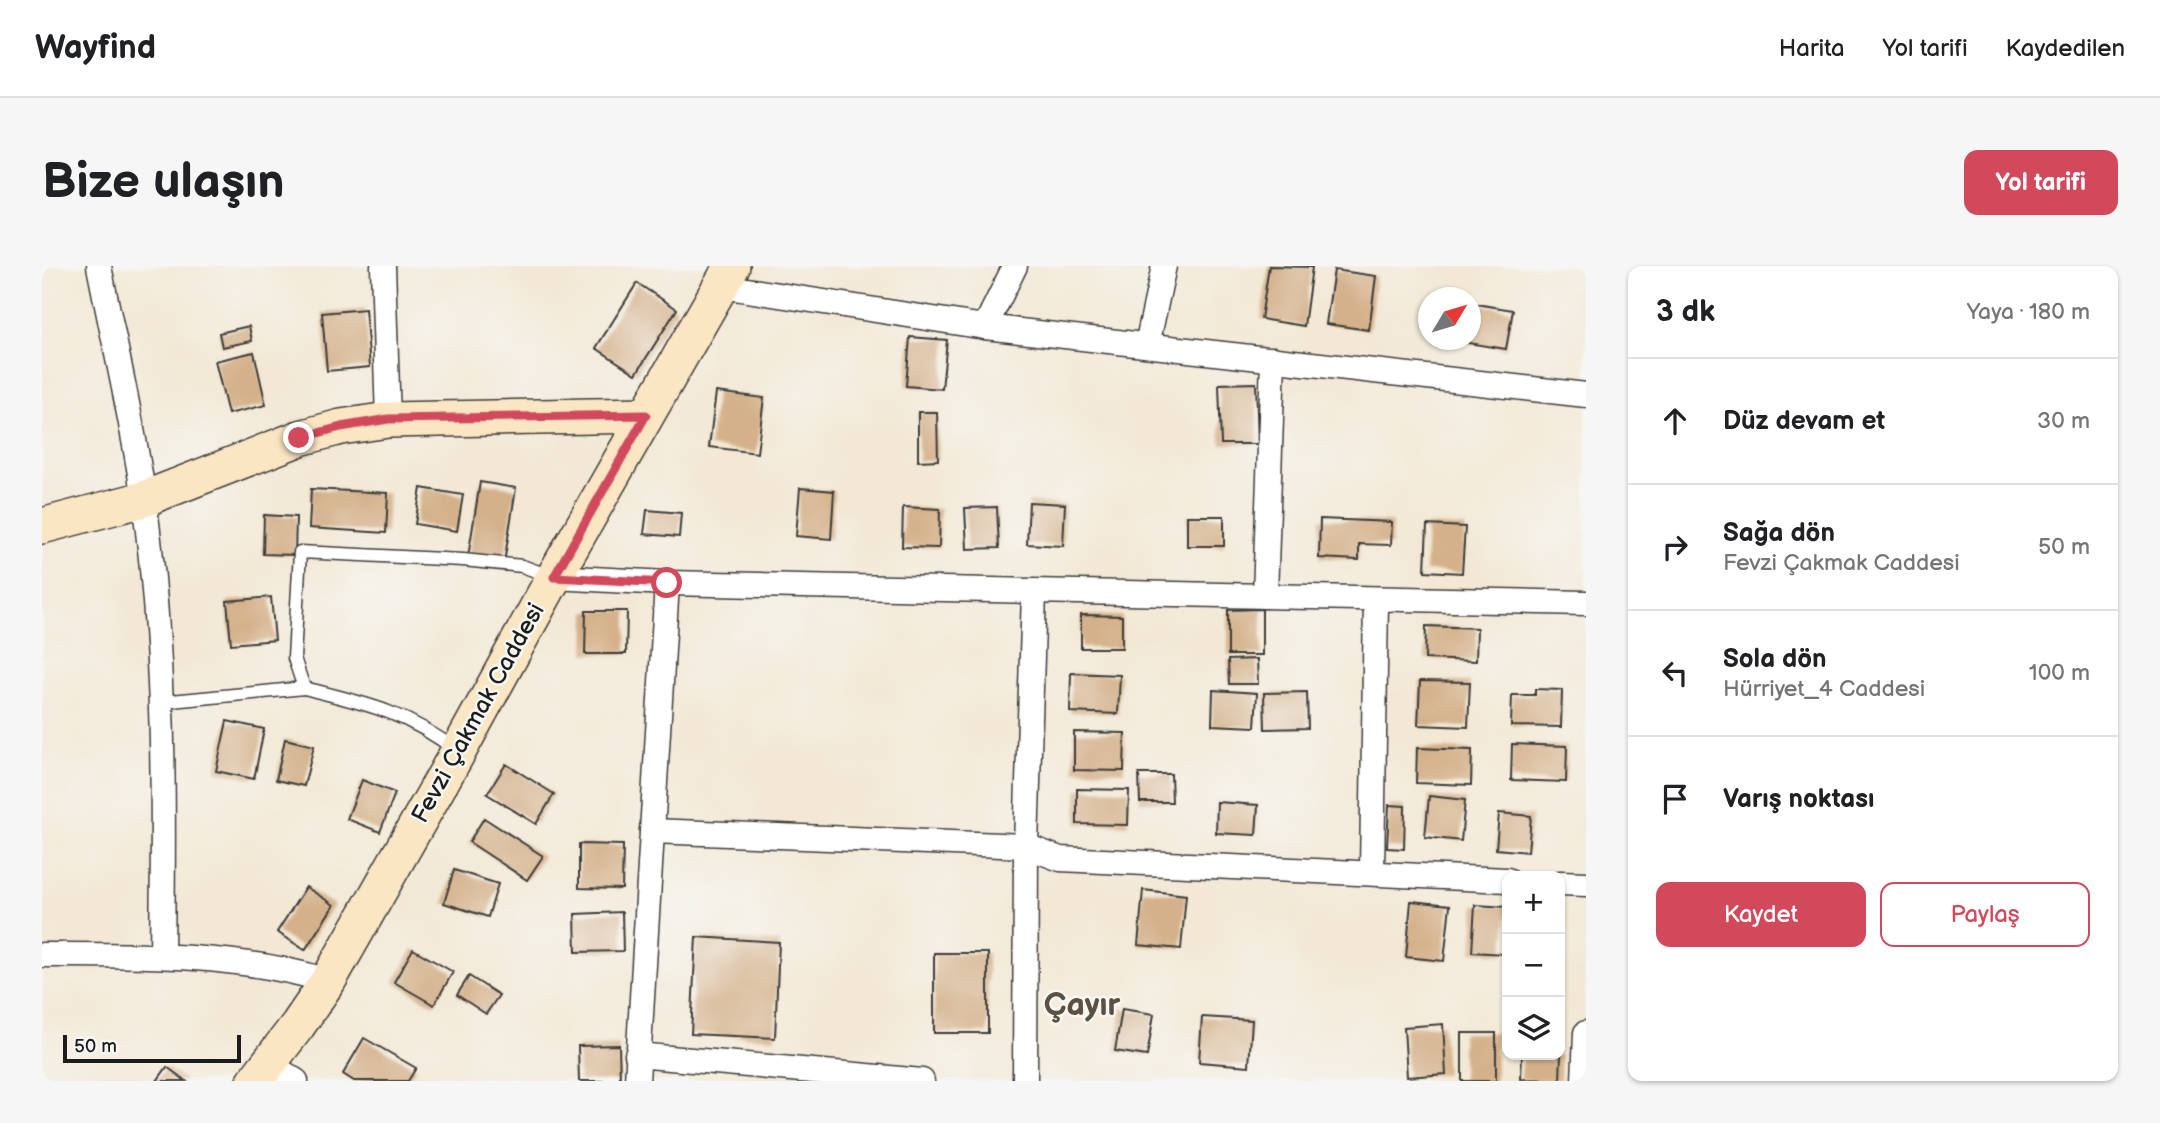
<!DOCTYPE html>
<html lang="tr">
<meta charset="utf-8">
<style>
body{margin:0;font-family:"Balsamiq Sans",sans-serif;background:#f6f6f6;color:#202124}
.controls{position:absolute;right:21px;bottom:21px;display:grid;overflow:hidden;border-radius:14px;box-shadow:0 2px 5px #0004}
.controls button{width:63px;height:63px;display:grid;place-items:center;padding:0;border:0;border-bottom:2px solid #e0e0e0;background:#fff;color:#202124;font:35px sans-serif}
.compass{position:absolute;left:1376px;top:21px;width:63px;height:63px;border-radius:50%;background:#fff;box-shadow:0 2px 5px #0004;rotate:52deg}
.scale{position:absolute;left:21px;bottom:18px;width:178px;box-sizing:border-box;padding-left:7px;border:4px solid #1c1c1c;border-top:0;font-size:19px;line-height:24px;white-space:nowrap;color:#1c1c1c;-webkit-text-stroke:5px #f6f6f2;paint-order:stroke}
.stop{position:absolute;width:21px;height:21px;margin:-16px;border:5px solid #d1495b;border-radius:50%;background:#fff}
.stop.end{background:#d1495b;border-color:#fff;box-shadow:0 2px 7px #0008}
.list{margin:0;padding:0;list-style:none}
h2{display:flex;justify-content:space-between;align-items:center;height:91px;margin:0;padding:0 28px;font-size:30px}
h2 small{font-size:23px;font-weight:400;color:#757577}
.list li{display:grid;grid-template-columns:46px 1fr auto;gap:21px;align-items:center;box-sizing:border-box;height:126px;padding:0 28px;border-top:2px solid #e0e0e0}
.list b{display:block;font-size:26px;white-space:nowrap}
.list p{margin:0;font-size:23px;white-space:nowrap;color:#757577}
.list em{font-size:23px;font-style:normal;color:#757577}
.actions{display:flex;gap:14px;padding:21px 28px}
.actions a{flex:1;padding:16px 0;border:2px solid #d1495b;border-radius:14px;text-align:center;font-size:24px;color:#d1495b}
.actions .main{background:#d1495b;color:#fff}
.icon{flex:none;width:38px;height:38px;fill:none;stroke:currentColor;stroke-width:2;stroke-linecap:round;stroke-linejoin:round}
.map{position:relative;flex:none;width:1544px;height:815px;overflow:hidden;border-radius:14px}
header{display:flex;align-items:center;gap:42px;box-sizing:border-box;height:98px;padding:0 35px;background:#fff;border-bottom:2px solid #e0e0e0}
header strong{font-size:33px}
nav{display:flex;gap:38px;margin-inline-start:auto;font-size:24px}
.intro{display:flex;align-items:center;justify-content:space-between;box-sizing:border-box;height:168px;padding:0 42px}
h1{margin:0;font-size:49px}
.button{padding:18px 32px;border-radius:14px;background:#d1495b;color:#fff;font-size:24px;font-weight:700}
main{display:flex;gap:42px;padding:0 42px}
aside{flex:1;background:#fff;border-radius:14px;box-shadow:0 2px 5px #0004}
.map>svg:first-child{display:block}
</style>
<header>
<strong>Wayfind</strong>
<nav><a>Harita</a><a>Yol tarifi</a><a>Kaydedilen</a></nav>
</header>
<div class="intro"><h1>Bize ulaşın</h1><a class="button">Yol tarifi</a></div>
<main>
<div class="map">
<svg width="1544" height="815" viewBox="0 0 1544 815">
<rect width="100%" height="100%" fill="#f6f6f2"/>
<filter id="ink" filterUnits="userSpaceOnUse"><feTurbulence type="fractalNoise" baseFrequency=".0143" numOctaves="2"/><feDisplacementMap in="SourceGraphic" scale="14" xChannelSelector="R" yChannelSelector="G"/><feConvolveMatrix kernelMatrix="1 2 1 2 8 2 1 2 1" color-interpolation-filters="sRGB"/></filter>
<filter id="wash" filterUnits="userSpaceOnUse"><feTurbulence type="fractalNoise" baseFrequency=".00686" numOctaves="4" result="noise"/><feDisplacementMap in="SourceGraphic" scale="28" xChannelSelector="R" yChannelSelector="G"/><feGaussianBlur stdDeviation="1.57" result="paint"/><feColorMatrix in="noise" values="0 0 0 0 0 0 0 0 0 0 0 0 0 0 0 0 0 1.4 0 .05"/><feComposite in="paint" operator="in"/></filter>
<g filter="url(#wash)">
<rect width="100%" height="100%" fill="#f3e8d5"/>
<g id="blocks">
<g fill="#d4b18a">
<path d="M1227,0L1270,1L1262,60L1219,53Z"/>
<path d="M1292,4L1334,10L1327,64L1284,58Z"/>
<path d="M595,17L635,43L594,108L554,82Z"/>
<path d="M1428,37L1471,44L1464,83L1414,75L1428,74Z"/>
<path d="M323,43L328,101L285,105L280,47Z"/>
<path d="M207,60L210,75L180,81L177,67Z"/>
<path d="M868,71L905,74L900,123L864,120Z"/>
<path d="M212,86L224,139L186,148L173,95Z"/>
<path d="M1214,117L1216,178H1179L1177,118Z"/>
<path d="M674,126L722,132L715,187L667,181Z"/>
<path d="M876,146H895L896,194L876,195Z"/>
<path d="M438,216L474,222L462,297L426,291Z"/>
<path d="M379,222L421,229L415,265L373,258Z"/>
<path d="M758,222L792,225L789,273L754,270Z"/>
<path d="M269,223L346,227L344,267L267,262Z"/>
<path d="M987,236L1023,238L1021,280L985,278Z"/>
<path d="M861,241L898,243L897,282L860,281Z"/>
<path d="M955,241L957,282L925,283L923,242Z"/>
<path d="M605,244L639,247L637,271L602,268Z"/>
<path d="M222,249L254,251L253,289L221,288Z"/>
<rect x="1145" y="250" width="37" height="30"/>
<path d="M1278,253L1350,256L1349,279L1317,278V294L1277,292Z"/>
<path d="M1385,259L1423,261L1420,307L1383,305Z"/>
<path d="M229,331L233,374L189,378L185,335Z"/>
<path d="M1220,343V389H1186V344Z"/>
<path d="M544,345H585L584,388H543Z"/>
<path d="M1039,349L1080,350V382H1039Z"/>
<path d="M1384,360L1435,362L1434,395L1383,393Z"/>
<path d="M1215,393L1216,418H1187L1186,394Z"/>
<path d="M1029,407L1078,409L1076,448L1028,446Z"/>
<path d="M1378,415L1428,416L1426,461L1376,459Z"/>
<path d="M1493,423L1520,424L1519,461L1469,460L1470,429H1493Z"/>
<path d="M1171,424L1215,427L1213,461L1170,459Z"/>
<path d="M1265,426L1266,462L1223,463L1222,427Z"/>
<path d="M185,455L222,463L212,513L174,505Z"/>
<path d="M1032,466L1083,467L1082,505L1032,504Z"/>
<path d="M243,473L272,480L262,520L234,514Z"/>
<path d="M1470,478L1525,480L1524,516L1469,514Z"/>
<path d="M1375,482L1430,484L1429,519L1374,517Z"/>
<path d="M464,498L512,528L494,558L445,528Z"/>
<path d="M1097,508H1129L1130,536H1098Z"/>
<path d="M320,514L353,527L338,566L305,553Z"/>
<path d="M1035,523L1087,524L1086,559L1035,558Z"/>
<path d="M1387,530L1423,534L1419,575L1383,571Z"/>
<path d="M1175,536L1216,539L1214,569L1174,567Z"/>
<path d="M1347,539L1363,540L1362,583L1345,582Z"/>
<path d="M1457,547L1489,550L1486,586L1454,583Z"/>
<path d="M442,552L501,590L485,614L427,576Z"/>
<path d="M537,578L581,579L580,623L537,622Z"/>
<path d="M412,604L456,618L446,651L402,637Z"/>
<path d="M264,621L292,639L263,684L235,666Z"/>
<path d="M1101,624L1144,629L1139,683L1096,679Z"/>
<path d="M1369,635L1408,639L1402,695L1364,691Z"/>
<path d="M1433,639L1465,641L1462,688L1430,686Z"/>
<path d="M580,646L581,685L534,686L533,648Z"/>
<path d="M654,671L737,676L733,772L649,768Z"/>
<path d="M371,683L411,706L392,739L352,716Z"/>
<rect x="892" y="687" width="54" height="80"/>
<path d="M427,710L457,729L444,748L415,729Z"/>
<path d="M1080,743L1112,748L1105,790L1073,785Z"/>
<path d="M1160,751L1210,754L1207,800L1157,796Z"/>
<path d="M1401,758L1404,808L1365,811L1362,761Z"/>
<rect x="1420" y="767" width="34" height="48"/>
<path d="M322,772L374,802L366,815H312L301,808Z"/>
<path d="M577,779L578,815H537L536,780Z"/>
<path d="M1480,789H1519L1518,814L1479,813Z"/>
<path d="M125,801L144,815H115Z"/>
</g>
</g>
</g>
<g filter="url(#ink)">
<use href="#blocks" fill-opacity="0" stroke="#3c3b38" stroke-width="2"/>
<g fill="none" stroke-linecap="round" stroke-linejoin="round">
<g stroke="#3c3b38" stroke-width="15">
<g id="lane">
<path d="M119,436L262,422"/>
<path d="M415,485C365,446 322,437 262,422L252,392L258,286L421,294L480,300L508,310"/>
</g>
</g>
<g stroke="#3c3b38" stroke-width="27">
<g id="street">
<path d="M57,0C72,77 91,156 102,234C123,385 122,538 120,689"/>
<path d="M341,0L346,154"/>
<path d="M679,20L943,61L1544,129"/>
<path d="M943,61L973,0"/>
<path d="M1105,79L1122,0"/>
<path d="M512,311L625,317L1544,337"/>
<path d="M1223,330L1231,93"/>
<path d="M610,565L984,580L1018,593L1465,614"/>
<path d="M1330,606L1334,333"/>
<path d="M1518,617L1544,618"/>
<path d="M0,689C96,689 193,687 286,715"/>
<path d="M595,789L880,815"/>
<path d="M228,798L254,815"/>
<path d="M595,815L625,317"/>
<path d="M983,815L984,580L992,326"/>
<path d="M1542,815L1544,767"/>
</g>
</g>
<g stroke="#3c3b38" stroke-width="38">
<g id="secondary">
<path d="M0,260L102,233L258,172L299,161L346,154L604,149"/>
<path d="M213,815L256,759L286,715L416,486L512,311L690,0"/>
</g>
</g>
<use href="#lane" stroke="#fff" stroke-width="12"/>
<use href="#street" stroke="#fff" stroke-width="24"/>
<use href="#secondary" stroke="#fbe6c4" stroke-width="35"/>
</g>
</g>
<g fill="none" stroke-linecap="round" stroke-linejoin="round" filter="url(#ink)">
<path stroke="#d1495b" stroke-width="9" d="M257,172L299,161L346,153L604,149L512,311L625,317"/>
</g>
<g text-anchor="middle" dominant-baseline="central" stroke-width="5" stroke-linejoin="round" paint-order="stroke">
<g font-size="24" fill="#1c1c1c" stroke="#f6f6f2">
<text transform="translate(436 447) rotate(-61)">Fevzi Çakmak Caddesi</text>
</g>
<g font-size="32" font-weight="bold" fill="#5c5042" stroke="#f6f6f2">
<text x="1040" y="739">Çayır</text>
</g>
</g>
</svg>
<div class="controls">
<button>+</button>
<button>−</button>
<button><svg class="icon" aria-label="layers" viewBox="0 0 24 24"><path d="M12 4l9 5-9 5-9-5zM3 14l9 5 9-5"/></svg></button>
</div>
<svg class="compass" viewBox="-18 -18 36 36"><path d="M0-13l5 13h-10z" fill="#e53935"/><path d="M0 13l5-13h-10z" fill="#757577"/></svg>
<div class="scale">50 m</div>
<div class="stop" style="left:625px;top:317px"></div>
<div class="stop end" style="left:257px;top:172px"></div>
</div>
<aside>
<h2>3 dk<small>Yaya · 180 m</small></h2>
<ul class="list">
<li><svg class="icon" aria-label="ahead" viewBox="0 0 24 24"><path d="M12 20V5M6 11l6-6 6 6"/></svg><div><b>Düz devam et</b></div><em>30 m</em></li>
<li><svg class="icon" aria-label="right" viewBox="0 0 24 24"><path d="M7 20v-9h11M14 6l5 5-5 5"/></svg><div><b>Sağa dön</b><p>Fevzi Çakmak Caddesi</p></div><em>50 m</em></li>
<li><svg class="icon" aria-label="left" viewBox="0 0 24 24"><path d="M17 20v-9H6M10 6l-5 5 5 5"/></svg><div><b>Sola dön</b><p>Hürriyet_4 Caddesi</p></div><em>100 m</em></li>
<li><svg class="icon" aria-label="arrive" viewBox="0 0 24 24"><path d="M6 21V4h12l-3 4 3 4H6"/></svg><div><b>Varış noktası</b></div></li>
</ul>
<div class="actions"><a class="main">Kaydet</a><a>Paylaş</a></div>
</aside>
</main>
